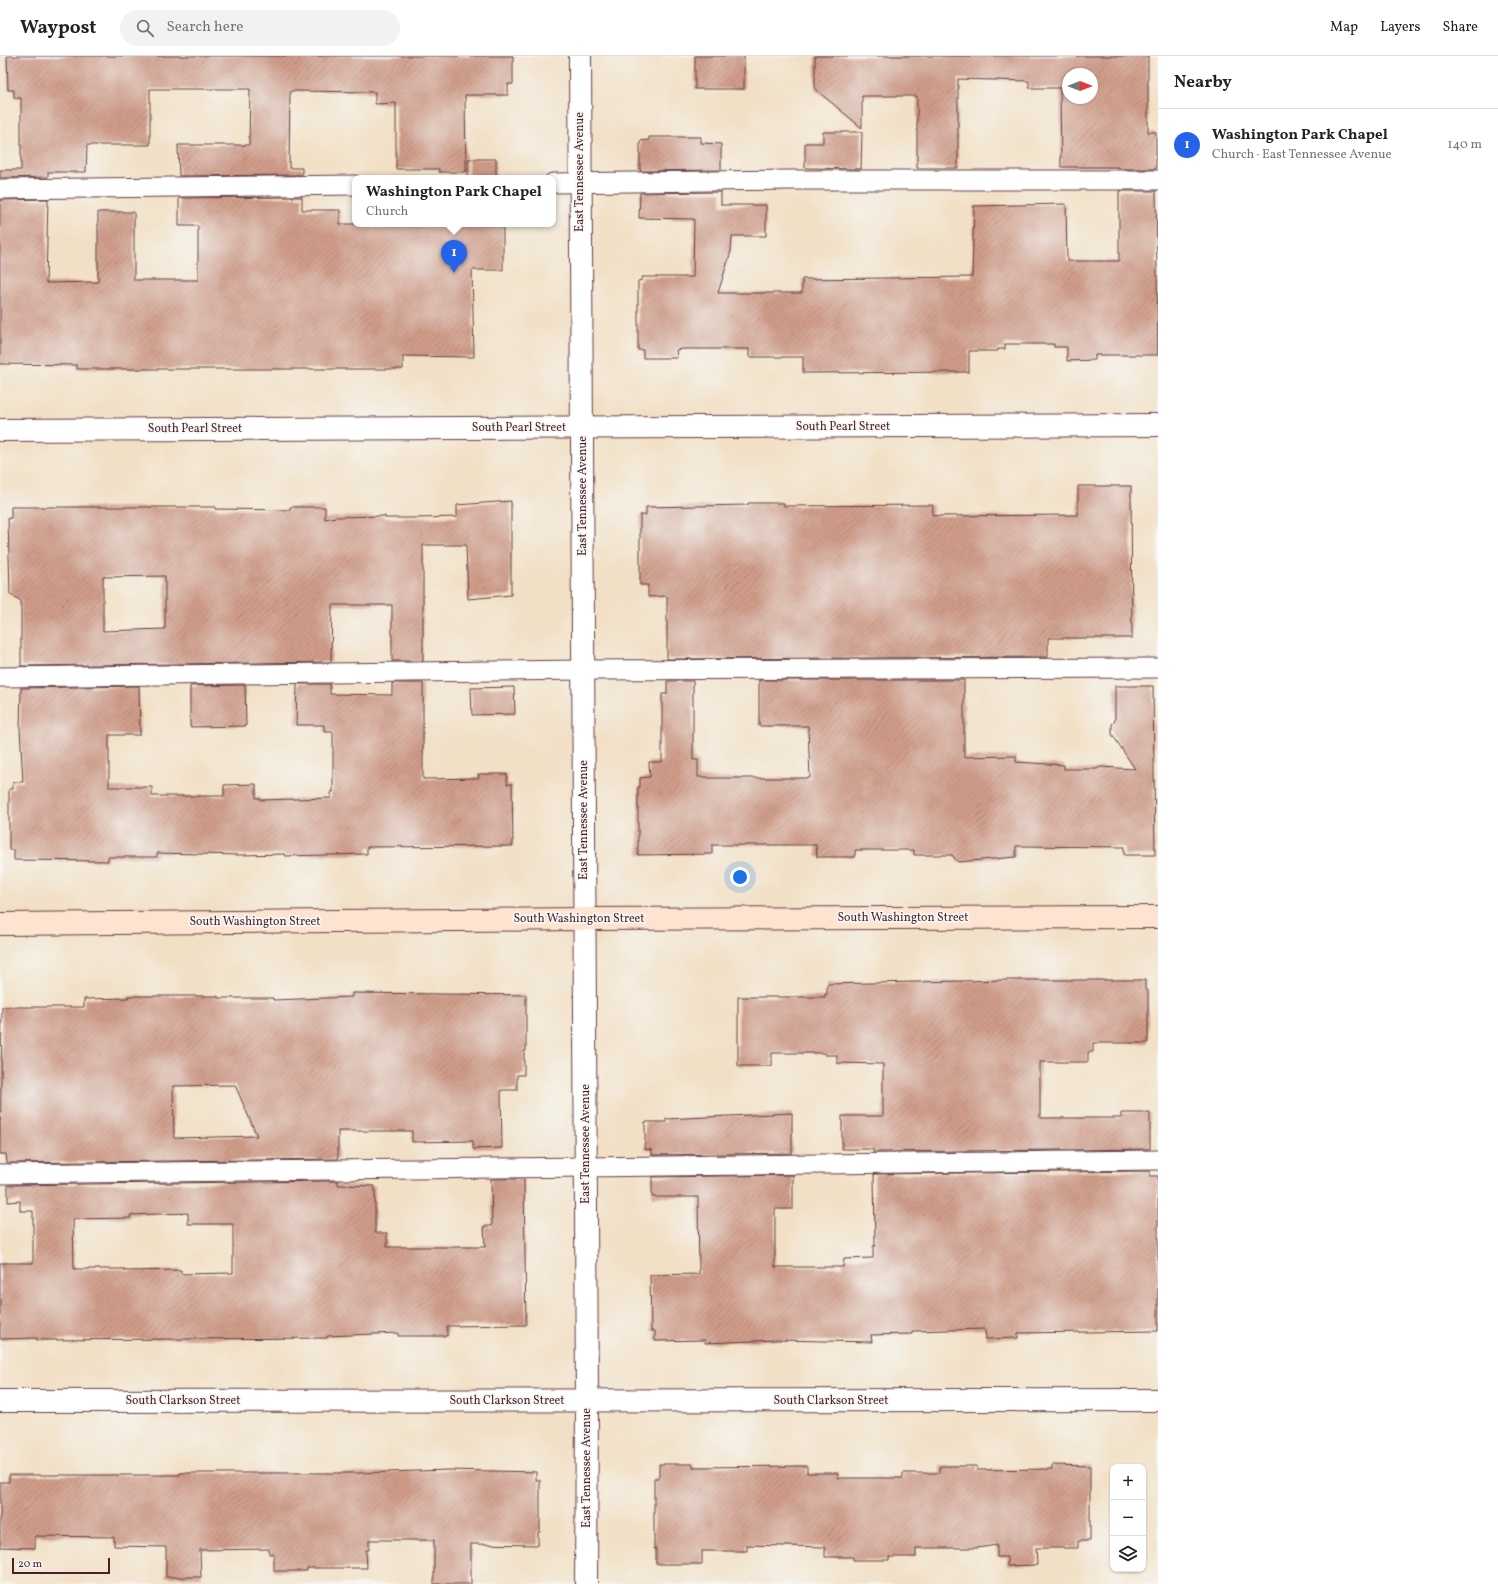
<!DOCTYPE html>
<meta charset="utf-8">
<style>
body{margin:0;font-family:Vollkorn,serif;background:#f2f2f2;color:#202124}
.controls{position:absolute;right:12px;bottom:12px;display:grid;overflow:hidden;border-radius:8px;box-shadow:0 1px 3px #0004}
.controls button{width:36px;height:36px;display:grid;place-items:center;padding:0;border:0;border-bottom:1px solid #e0e0e0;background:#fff;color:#202124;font:20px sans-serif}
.compass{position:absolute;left:1062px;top:12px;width:36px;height:36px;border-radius:50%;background:#fff;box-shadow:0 1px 3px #0004;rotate:90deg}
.scale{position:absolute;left:12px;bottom:10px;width:98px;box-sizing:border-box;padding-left:4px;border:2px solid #4a1f2b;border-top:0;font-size:11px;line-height:14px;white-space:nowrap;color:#4a1f2b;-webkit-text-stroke:3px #f6f6f2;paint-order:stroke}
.you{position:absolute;left:740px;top:821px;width:14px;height:14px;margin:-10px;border:3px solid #fff;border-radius:50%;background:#1a73e8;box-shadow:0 0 0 6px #1a73e833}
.badge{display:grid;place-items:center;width:26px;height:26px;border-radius:50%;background:#2563eb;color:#fff;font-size:13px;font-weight:700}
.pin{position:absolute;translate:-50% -33px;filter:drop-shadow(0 1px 2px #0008)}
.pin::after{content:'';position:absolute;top:21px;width:14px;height:12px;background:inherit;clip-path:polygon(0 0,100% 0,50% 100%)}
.popup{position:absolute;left:352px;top:119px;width:204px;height:52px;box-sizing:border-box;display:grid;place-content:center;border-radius:8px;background:#fff;filter:drop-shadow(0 1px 3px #0005);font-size:13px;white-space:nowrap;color:#757577}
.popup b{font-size:15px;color:#202124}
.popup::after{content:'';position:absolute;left:50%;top:100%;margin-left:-8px;border:8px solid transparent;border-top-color:#fff}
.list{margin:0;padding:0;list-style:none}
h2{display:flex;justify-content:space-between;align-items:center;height:52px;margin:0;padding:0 16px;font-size:17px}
h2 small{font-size:13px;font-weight:400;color:#757577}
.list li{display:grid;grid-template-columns:26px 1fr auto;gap:12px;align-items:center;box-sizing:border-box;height:72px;padding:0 16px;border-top:1px solid #e0e0e0}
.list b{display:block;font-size:15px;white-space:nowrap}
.list p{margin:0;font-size:13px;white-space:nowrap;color:#757577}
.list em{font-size:13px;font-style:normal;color:#757577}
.icon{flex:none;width:22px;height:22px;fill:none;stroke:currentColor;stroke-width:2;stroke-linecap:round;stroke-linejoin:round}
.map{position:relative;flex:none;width:1158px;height:1528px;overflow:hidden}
header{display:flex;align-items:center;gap:24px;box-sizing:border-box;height:56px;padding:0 20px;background:#fff;border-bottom:1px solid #e0e0e0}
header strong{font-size:19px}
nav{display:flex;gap:22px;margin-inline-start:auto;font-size:14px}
.search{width:280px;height:36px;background:#f2f2f2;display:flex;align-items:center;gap:10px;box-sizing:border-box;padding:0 14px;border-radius:22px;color:#757577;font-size:15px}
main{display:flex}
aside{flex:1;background:#fff}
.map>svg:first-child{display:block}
</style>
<header>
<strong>Waypost</strong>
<div class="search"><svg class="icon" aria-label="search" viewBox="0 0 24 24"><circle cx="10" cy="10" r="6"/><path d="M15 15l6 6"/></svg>Search here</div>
<nav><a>Map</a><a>Layers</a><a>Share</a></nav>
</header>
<main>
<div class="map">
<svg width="1158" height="1528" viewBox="0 0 1158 1528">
<defs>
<pattern id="building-hatch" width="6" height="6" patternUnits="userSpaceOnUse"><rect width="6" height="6" fill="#d09d8a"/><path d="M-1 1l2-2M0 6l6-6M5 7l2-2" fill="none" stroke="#ab7f71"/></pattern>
</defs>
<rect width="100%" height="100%" fill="#f6f6f2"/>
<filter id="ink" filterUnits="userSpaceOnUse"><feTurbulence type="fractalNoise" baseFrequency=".025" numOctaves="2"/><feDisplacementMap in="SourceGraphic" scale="8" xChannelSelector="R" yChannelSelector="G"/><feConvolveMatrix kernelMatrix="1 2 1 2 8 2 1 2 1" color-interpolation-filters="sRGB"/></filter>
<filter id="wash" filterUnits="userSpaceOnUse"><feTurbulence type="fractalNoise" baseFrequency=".012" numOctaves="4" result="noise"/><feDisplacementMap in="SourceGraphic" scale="16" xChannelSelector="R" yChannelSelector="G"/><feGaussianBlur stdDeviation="0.9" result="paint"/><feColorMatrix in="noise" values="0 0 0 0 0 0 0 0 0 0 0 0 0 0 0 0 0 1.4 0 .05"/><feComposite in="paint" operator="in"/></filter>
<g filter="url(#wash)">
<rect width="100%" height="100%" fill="#f2e0c6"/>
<g id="blocks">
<g fill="url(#building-hatch)" fill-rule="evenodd">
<path d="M7,0H513V28H508V39H465L466,116H439V113H396V47L375,48V36L290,35L289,112H302V119L179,120L178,89H249L250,33H150V89H87L86,116H48V121L0,122V114H21V42H14V34H8Z"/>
<rect x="695" y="0" width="49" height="33"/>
<path d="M815,0H1148V76H1156V113H1119V111H1061L1060,32H1029V25L958,23V112H917V40H862V72L815,33ZM1068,18H1092V42H1068Z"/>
<path d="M823,76H862L861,113L805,112V87H823Z"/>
<path d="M649,81H701V87L721,88V114L640,115V85L649,84Z"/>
<rect x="468" y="103" width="28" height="19"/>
<path d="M1119,135H1156L1158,299H1095V304L1067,305V291H1054V288H1005V293H998V295H969V316L803,317V301H749V293H682L676,294L677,302H643V294H638V225L642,224V221H693L694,163L639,162L640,137L721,136V149H766V180H732L731,195L718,237H802V223L972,221L974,150L1066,148L1067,205H1119Z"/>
<path d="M302,141V154H340V168H503V214H472L474,301L403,300V313H77V309L0,308V144L48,143L46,227L98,226V156H134V224H198V170H179V142Z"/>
<path d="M1078,430H1131L1132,582H1048V601L667,603V540L648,541V529H640V459H646V451L748,449V447H784V450L933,449L932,459L938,460L1078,459Z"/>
<path d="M511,445V539L468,543L466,489H423V605H392V549H332L331,606L21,610V545L10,538L8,462H11V451H216L215,453L290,454V451H325V463L336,461L385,460V462H416L457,461V449ZM165,520V573L103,575V521Z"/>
<path d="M759,624H964V701L1016,700V706L1064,709V713H1097L1100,711L1135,713L1112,678V668L1115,665V630H1153L1155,799H1124V791L1016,790V801L958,806L952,799H914V794H855V801H817L816,789H712V798L638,799V731H640V722L650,721L649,706H662V638H667V625H693V704H698V721H708V722H810L808,670H759Z"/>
<path d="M392,627H423V723L479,722L478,718H507V728H512L513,790L367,791V798L285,800V798L241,799L157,797V801H108V805L14,804V794H9V733H13V726H23L20,673L21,632L139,630L140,679H109V731H152V740H224V729L256,728V742H260V744L331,742V736H333V676H324V669H296L297,628H330V638L392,639Z"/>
<path d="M245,629L246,670L190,671V630Z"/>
<path d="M514,631L515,658L472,659L471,632Z"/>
<path d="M1007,924H1145V934H1148V987H1093V996H1088V1006H1040V1062H1121V1057H1150V1093L873,1096V1093H842V1060H883V1008L837,1007V999H825V997H772V1010H738V941H825V938H827V928Z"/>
<path d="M352,937L526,939V995H524V1019H517V1034H501L502,1092L473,1093V1085L412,1086V1075H338V1103L7,1107L6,1098H0L2,951H84V943L128,942V940H218V942H273V944L352,941ZM235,1029L257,1080L174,1082L173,1030Z"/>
<path d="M792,1057V1097L652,1099V1094L645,1093V1066H666V1063Z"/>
<path d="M1150,1115V1120H1158V1275L1018,1277V1282L986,1283L985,1273L912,1275V1278L871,1279L872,1286L777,1284L705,1287V1284L655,1285V1275H651L650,1219L699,1218L698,1141H652V1121L793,1119V1153H775V1211H843L844,1203L873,1202V1190H875L874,1118Z"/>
<path d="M491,1123H524L526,1269L447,1270V1280H398V1277L327,1280V1282L37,1284V1282L0,1283V1207H33V1155H20V1145L8,1146V1129L338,1125V1129L375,1130V1177H387V1191H485L484,1170H492ZM188,1157V1168H233V1217L181,1218V1214L125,1215V1213H74L73,1163L131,1162L130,1159Z"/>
<path d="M659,1408H693V1411L807,1410V1417H838V1422H903V1417H940V1410H977V1414L1052,1413V1409L1090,1410V1485H1078V1492H1036L1037,1509L1007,1510V1501H997V1489L977,1492H916V1501H889V1504H853V1501H825V1491L747,1489V1495H702V1508H656V1492L654,1493V1422H659Z"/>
<path d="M448,1414L536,1416V1424H540V1476H538V1489L471,1488V1528H434V1484H369V1494H366L367,1512H307V1515H274V1498H269V1493L200,1494L201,1521H166V1491L114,1490V1481L35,1480V1492L0,1491V1426H9V1419H180V1417H358Z"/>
</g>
</g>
</g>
<g filter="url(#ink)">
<use href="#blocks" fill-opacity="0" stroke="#633c42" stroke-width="1"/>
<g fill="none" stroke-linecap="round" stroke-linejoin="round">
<g stroke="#633c42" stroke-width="21">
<g id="lane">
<path d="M553,127L790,124H1158"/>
<path d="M0,133L355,129"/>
<path d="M0,621L584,614L1158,612"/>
<path d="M0,1118L1158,1104"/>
</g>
</g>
<g stroke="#633c42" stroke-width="24">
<g id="street">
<path d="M580,0L587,1345L586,1528"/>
<path d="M0,374L1158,369"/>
<path d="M0,1345L1158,1344"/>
</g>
</g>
<g stroke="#633c42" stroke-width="24">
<path id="secondary" d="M0,868L584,863L1158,861"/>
</g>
<use href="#lane" stroke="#fff" stroke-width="19"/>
<use href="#street" stroke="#fff" stroke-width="22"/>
<use href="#secondary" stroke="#fde4d1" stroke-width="22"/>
</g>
</g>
<g text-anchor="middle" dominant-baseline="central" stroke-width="3.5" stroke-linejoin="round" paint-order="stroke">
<g font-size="12" fill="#4a1f2b" stroke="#f6f6f2">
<text transform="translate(580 116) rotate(-90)">East Tennessee Avenue</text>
<text x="843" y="371">South Pearl Street</text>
<text x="519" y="372">South Pearl Street</text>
<text x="195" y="373">South Pearl Street</text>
<text transform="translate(583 440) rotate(-90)">East Tennessee Avenue</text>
<text transform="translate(584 764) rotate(-90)">East Tennessee Avenue</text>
<text x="903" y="862">South Washington Street</text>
<text x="579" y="863">South Washington Street</text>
<text x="255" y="866">South Washington Street</text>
<text transform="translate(586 1088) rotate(-90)">East Tennessee Avenue</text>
<text x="183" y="1345">South Clarkson Street</text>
<text x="507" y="1345">South Clarkson Street</text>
<text x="831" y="1345">South Clarkson Street</text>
<text transform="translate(587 1412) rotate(-90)">East Tennessee Avenue</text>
</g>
</g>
</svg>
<div class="controls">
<button>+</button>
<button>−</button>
<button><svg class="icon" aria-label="layers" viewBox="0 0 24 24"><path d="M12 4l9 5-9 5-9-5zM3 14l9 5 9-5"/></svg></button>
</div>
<svg class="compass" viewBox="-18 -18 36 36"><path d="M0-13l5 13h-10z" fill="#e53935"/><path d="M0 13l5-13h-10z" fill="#757577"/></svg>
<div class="scale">20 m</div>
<div class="you"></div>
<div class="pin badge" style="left:454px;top:217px">1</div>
<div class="popup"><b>Washington Park Chapel</b>Church</div>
</div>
<aside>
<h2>Nearby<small></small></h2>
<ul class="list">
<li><span class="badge">1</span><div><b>Washington Park Chapel</b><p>Church · East Tennessee Avenue</p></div><em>140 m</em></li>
</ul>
</aside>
</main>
